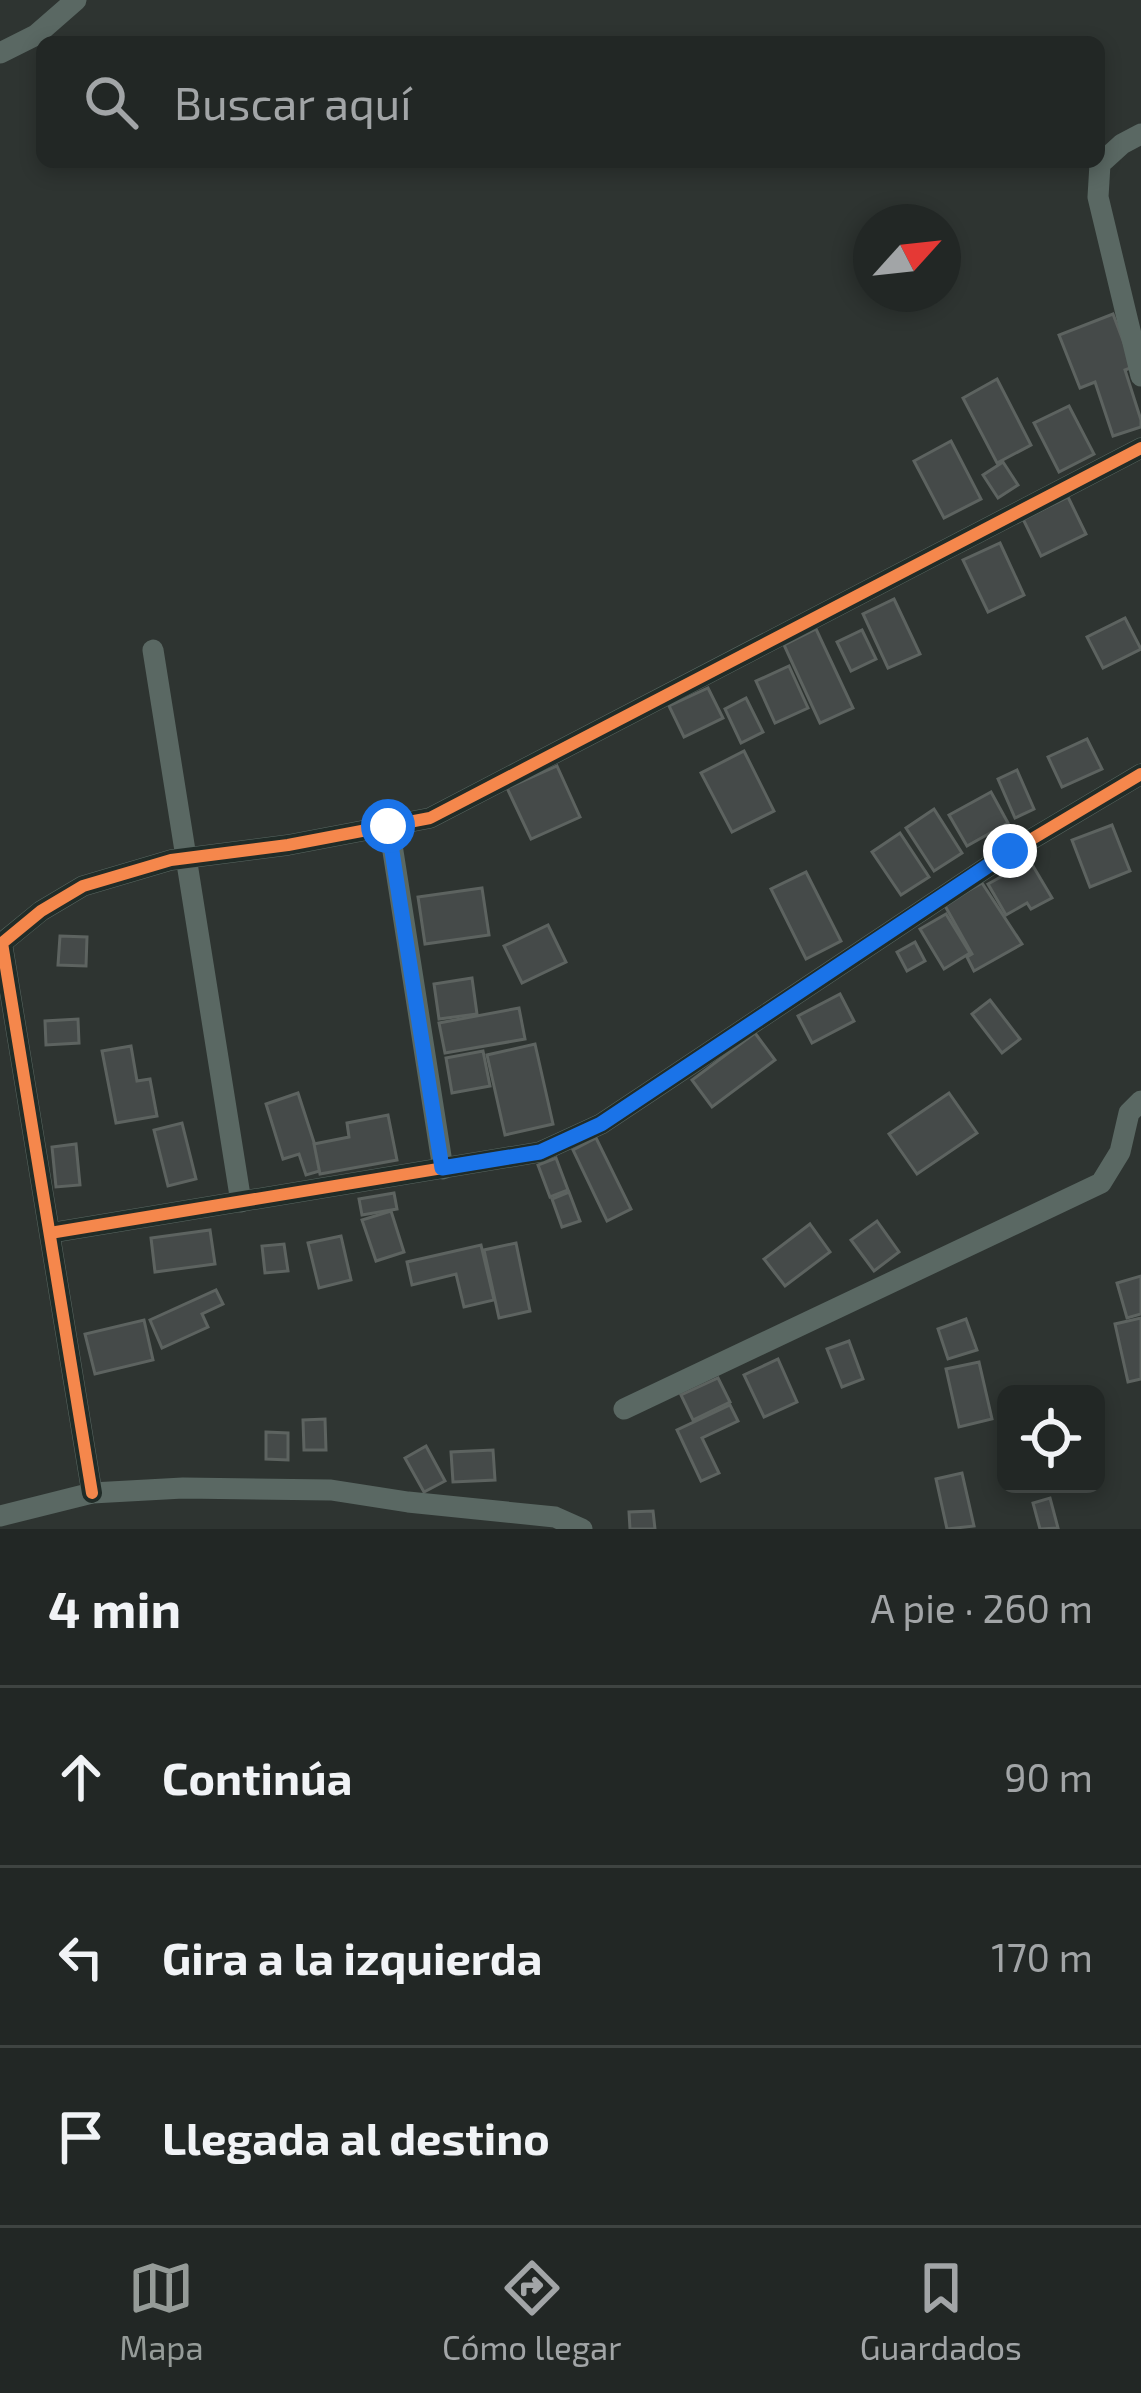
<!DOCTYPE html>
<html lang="es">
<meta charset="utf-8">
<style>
body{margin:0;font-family:"Exo 2",sans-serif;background:#2a2f2d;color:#f1f3f6}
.controls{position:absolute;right:36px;bottom:36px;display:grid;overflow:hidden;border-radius:18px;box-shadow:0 6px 18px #0003}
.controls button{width:108px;height:108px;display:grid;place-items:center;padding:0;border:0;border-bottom:3px solid #3f4442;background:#222725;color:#f1f3f6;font:60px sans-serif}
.compass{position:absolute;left:853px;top:204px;width:108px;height:108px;border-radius:50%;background:#222725;box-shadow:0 6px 18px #0003;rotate:63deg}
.stop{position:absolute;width:36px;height:36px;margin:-27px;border:9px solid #1a73e8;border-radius:50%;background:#fff}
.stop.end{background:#1a73e8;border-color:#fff;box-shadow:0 3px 12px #0008}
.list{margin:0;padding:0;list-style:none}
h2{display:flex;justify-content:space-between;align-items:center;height:156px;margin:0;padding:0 48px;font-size:51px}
h2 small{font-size:39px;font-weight:400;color:#a2a5a7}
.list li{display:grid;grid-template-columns:78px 1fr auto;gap:36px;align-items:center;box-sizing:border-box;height:180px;padding:0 48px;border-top:3px solid #3f4442}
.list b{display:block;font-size:45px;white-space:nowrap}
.list em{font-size:39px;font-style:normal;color:#a2a5a7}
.icon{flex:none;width:66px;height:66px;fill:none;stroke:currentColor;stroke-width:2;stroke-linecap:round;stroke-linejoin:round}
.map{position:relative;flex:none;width:1141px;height:1529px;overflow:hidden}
.search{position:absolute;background:#222725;box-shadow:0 6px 18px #0003;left:36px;right:36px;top:36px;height:132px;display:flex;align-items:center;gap:30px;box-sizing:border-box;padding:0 42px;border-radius:18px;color:#a2a5a7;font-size:45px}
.sheet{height:696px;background:#222725}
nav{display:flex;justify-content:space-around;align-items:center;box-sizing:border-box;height:168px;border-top:3px solid #3f4442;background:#222725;font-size:33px;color:#a2a5a7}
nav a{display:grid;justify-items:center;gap:6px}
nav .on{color:#959b98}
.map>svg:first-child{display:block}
</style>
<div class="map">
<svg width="1141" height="1529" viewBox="0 0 1141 1529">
<rect width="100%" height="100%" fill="#2e3431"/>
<g fill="#454a49" stroke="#5d6360" stroke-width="3">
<path d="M1113,314L1133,367L1125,370L1141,420V427L1113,436L1095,382L1080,388L1059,335Z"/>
<path d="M997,379L1031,445L997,463L963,398Z"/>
<path d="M1069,406L1094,454L1059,472L1034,423Z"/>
<path d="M951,441L981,499L944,518L914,461Z"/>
<path d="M1003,462L1018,485L998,498L983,475Z"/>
<path d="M1068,497L1086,534L1041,556L1023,519Z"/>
<path d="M1000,543L1024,595L988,612L963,560Z"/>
<path d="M894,599L920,654L888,668L863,614Z"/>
<path d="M1125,618L1141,649L1103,668L1087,637Z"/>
<path d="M816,629L853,708L820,723L784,645Z"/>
<path d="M862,630L876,659L851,671L837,642Z"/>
<path d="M789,666L808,708L775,723L756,681Z"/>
<path d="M708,688L723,718L684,737L669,706Z"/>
<path d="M746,698L763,732L741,743L725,709Z"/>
<path d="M1087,739L1102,769L1062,787L1048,757Z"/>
<path d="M744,751L774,811L732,832L701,773Z"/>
<path d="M557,766L580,817L531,839L507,788Z"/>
<path d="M1017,770L1034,809L1015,818L998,779Z"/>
<path d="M991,792L1008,823L967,846L949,815Z"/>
<path d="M934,809L962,853L934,871L906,828Z"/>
<path d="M1112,825L1130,871L1090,887L1072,840Z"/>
<path d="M900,833L929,877L901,895L872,852Z"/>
<path d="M1030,861L1052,898L1031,909L1027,903L1006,915L988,884Z"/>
<path d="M806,872L841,941L806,959L771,889Z"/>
<path d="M982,883L1022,944L974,971L967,957L972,954L944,904Z"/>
<path d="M482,888L489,935L425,944L418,897Z"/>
<path d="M946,914L970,953L944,969L920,929Z"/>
<path d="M548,925L566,962L522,983L504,946Z"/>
<path d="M60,936L87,937L86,966L58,965Z"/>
<path d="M915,942L925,961L907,971L897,952Z"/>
<path d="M472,978L477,1014L439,1019L434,984Z"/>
<path d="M840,994L854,1021L812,1043L798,1016Z"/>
<path d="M990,1000L1020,1039L1002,1053L972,1014Z"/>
<path d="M519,1008L525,1039L445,1053L439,1023Z"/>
<path d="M78,1019L79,1043L46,1045L45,1021Z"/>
<path d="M755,1033L775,1060L712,1107L692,1080Z"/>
<path d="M535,1044L553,1124L505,1135L487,1055Z"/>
<path d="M131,1046L137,1081L150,1079L157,1116L116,1123L102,1051Z"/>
<path d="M483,1051L490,1086L452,1093L446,1058Z"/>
<path d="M298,1093L323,1170L306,1175L299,1154L283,1159L266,1104Z"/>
<path d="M949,1093L977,1133L917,1174L889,1134Z"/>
<path d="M388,1115L397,1160L320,1174L314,1144L349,1137L347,1123Z"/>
<path d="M182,1123L196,1179L168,1186L154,1130Z"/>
<path d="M596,1138L631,1209L607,1221L573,1150Z"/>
<path d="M76,1144L80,1185L56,1187L52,1147Z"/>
<path d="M556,1158L568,1190L550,1197L538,1165Z"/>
<path d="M569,1192L580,1221L562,1227L552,1199Z"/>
<path d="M394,1193L397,1209L362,1215L359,1199Z"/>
<path d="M391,1211L404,1252L376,1261L362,1220Z"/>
<path d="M877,1221L899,1252L874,1271L851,1240Z"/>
<path d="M810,1224L830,1252L785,1286L764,1259Z"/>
<path d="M210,1230L215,1264L155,1272L151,1238Z"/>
<path d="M341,1236L351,1280L319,1288L308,1243Z"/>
<path d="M516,1243L530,1311L499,1318L484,1250Z"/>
<path d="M284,1244L288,1271L265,1273L262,1246Z"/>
<path d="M481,1245L494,1300L464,1307L456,1274L412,1285L407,1262Z"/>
<path d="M1141,1276V1314L1127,1318L1117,1283Z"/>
<path d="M216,1290L223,1304L202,1314L208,1327L162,1348L150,1320Z"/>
<path d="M1141,1318V1379L1128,1382L1115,1324Z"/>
<path d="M966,1319L977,1350L948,1359L938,1329Z"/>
<path d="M144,1320L153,1360L95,1374L85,1334Z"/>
<path d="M849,1341L863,1379L842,1387L827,1349Z"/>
<path d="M778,1359L797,1402L764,1417L744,1375Z"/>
<path d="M979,1362L992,1419L959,1427L946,1369Z"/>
<path d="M718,1378L730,1402L693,1420L681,1395Z"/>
<path d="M730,1405L738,1421L702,1438L719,1473L701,1481L677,1430Z"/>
<path d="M325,1419L326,1450H304L303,1420Z"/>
<path d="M266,1432L288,1433V1460L266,1459Z"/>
<path d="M426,1446L445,1481L424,1492L405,1458Z"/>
<path d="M493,1450L495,1480L453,1482L451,1452Z"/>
<path d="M962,1473L974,1526L947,1529L936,1479Z"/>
<path d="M1050,1498L1058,1528L1040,1529L1033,1503Z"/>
<path d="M653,1511L655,1529H630L629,1512Z"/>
</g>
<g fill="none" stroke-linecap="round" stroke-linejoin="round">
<g stroke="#5a6863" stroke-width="21">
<path d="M0,53L36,35L76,0"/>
<path d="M1141,134L1122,144L1100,164L1098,197L1141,376"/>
<path d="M153,650L241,1202"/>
<path d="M389,826L443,1169"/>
<path d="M50,1233L540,1152L601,1124L1010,852L1141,774"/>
<path d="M624,1409L1101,1183L1120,1152L1129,1113L1141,1101"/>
<path d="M92,1493L2,943L41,911L83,886L171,860L288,845L430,818L1141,448"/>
<path d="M0,1516L92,1493L183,1488L331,1490L408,1502L555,1517L582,1529"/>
</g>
<g stroke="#212c28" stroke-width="20">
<g id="cycleway">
<path d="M50,1233L540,1152L601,1124L1010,852L1141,774"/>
<path d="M92,1493L2,943L41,911L83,886L171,860L288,845L430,818L1141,448"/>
</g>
</g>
<use href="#cycleway" stroke="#f5874c" stroke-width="12"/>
</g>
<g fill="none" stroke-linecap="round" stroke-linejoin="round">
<path stroke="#1a73e8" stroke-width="15" d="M388,826L442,1168L540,1152L601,1124L1010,851"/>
</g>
</svg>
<div class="controls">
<button><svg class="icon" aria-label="locate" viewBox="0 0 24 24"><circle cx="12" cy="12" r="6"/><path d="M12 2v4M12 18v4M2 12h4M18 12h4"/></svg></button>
</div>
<svg class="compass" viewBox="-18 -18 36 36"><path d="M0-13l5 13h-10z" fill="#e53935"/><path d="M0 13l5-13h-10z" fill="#a2a5a7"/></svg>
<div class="stop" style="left:388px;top:826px"></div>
<div class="stop end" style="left:1010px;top:851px"></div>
<div class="search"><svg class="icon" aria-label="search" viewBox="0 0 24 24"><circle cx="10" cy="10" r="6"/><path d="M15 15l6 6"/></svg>Buscar aquí</div>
</div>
<section class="sheet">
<h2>4 min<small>A pie · 260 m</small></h2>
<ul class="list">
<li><svg class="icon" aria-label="ahead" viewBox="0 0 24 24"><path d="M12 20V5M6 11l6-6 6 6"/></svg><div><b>Continúa</b></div><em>90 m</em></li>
<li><svg class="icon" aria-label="left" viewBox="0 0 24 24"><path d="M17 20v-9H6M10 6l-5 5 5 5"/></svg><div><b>Gira a la izquierda</b></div><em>170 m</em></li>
<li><svg class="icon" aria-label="arrive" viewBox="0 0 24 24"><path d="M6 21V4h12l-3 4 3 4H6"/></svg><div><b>Llegada al destino</b></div></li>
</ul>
</section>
<nav>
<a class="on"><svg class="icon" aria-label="map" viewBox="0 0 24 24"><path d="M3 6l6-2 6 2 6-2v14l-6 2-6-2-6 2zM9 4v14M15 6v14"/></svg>Mapa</a>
<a><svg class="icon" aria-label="directions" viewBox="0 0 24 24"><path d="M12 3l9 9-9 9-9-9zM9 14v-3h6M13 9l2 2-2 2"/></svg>Cómo llegar</a>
<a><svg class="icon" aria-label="saved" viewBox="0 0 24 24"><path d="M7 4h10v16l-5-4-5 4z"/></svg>Guardados</a>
</nav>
